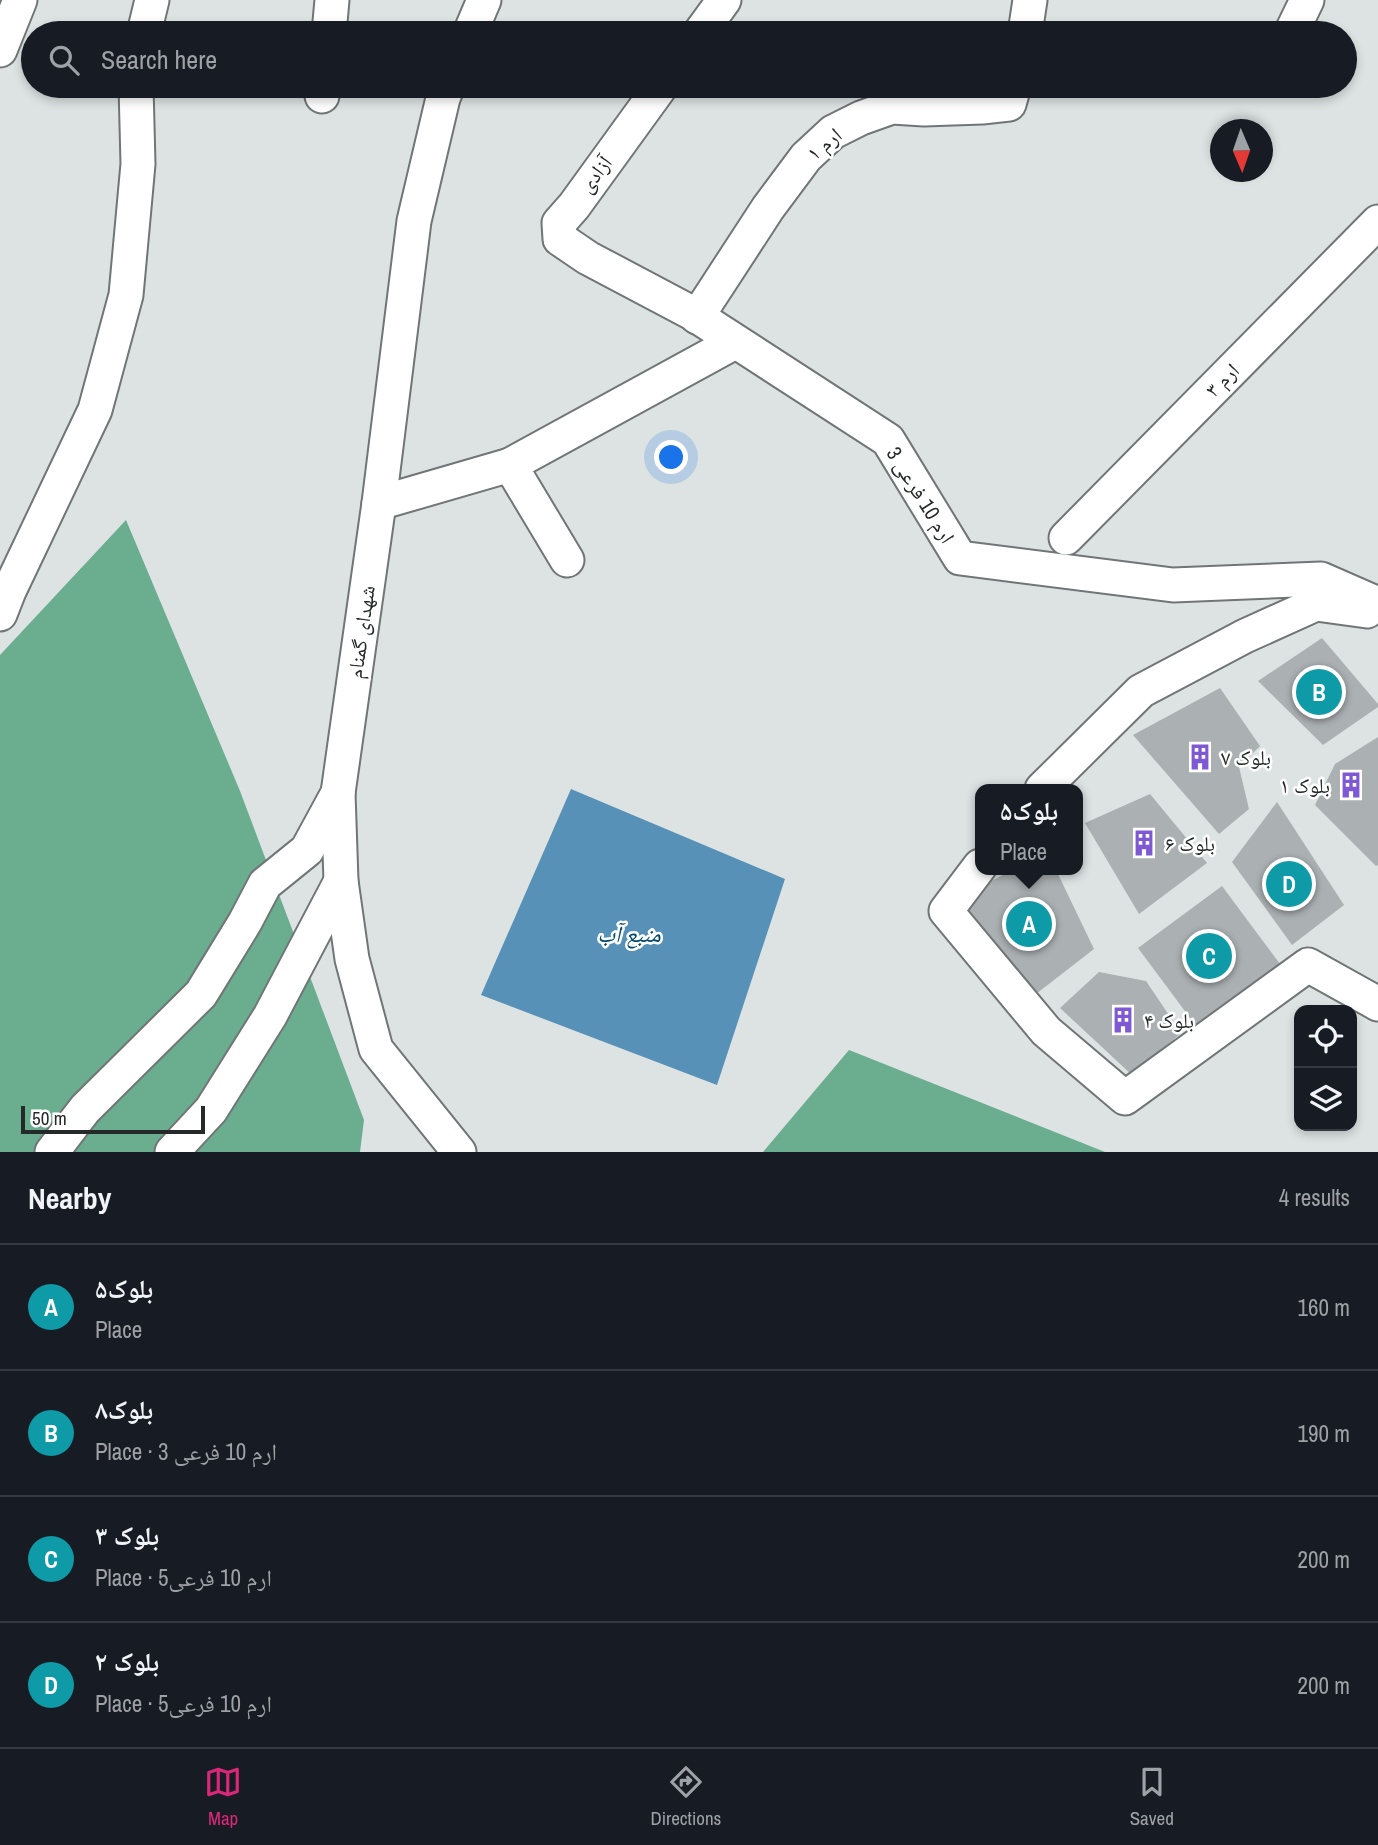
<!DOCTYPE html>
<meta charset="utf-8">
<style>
body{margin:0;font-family:"Archivo Narrow","Noto Naskh Arabic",sans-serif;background:#242831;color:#f1f3f6}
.controls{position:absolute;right:21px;bottom:21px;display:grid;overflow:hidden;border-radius:14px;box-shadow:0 4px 10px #0003}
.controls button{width:63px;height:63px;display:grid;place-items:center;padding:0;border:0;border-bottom:2px solid #363941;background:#171b24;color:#f1f3f6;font:35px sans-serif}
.compass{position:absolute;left:1210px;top:119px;width:63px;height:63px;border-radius:50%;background:#171b24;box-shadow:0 4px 10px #0003;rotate:178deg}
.scale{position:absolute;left:21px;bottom:18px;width:184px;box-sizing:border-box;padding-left:7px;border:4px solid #262929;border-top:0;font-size:19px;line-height:24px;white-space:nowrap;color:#262929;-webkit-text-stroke:5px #fff;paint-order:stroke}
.you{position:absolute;left:672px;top:458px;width:24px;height:24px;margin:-18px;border:5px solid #fff;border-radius:50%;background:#1a73e8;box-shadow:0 0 0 10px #1a73e833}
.badge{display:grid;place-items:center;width:46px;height:46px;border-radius:50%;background:#db2777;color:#fff;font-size:23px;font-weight:700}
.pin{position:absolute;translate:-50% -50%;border:4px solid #fff;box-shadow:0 2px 7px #0006}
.popup{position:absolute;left:975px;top:784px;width:108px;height:91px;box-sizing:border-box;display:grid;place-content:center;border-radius:14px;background:#171b24;filter:drop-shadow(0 2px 5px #0005);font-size:23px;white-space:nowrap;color:#9ea1a6}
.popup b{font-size:26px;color:#f1f3f6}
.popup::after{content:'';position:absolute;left:50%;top:100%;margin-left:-14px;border:14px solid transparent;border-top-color:#171b24}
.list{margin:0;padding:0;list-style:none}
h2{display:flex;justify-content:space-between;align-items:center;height:91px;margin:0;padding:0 28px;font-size:30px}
h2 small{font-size:23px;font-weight:400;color:#9ea1a6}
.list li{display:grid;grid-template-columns:46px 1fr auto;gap:21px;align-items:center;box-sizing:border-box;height:126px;padding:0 28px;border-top:2px solid #363941}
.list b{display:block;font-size:26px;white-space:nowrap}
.list p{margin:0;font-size:23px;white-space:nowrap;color:#9ea1a6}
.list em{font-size:23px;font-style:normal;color:#9ea1a6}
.icon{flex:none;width:38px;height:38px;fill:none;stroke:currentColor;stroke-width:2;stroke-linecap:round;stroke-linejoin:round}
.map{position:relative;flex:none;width:1378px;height:1152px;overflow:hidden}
.search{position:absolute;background:#171b24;box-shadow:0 4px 10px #0003;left:21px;right:21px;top:21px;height:77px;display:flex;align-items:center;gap:18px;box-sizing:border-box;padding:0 24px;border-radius:38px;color:#9ea1a6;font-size:26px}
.sheet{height:595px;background:#171b24}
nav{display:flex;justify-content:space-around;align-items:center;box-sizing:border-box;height:98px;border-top:2px solid #363941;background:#171b24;font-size:19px;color:#9ea1a6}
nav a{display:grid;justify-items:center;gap:4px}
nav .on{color:#db2777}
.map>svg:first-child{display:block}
</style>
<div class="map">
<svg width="1378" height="1152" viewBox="0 0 1378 1152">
<rect width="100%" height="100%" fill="#dde3e3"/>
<g fill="#6aad8f">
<path d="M126,520L240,791L364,1120L360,1152H0V655Z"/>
<path d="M849,1050L1105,1152H763Z"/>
</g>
<path fill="#5891b7" d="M571,789L785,879L717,1085L481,995Z"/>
<g fill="#abb0b2">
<path d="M1322,638L1378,704V707L1323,745L1258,681Z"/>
<path d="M1220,688L1260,746L1239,767L1249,809L1219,834L1133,735Z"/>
<path d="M1378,737V865L1376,866L1315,805L1335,764Z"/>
<path d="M1150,794L1207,863L1139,914L1085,823Z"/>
<path d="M1277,802L1344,905L1292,945L1232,862Z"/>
<path d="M1013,870H1056L1094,949L1036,994L955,899Z"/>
<path d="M1222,886L1280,964L1196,1026L1138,948Z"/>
<path d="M1099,972L1146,981L1181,1033L1132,1075L1060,1008Z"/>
</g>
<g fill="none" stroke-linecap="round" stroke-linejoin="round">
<g stroke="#707576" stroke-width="37">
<g id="minor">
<path d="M1293,29L1307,0"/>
<path d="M144,33L152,0"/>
<path d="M329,33L332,0"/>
<path d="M470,33L484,0"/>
<path d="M700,33L724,0"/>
<path d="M1025,33L1030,0"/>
<path d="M0,50L20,0"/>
<path d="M448,86L443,98L414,221L379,503L338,793L341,881L352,959L376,1049L459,1152"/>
<path d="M661,86L574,206L559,223L560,239L588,258L692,313L888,440L960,558L1173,585L1321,579L1378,604"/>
<path d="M322,96L323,86"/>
<path d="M697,317L768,208L806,157L833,132L861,118L892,107L924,109L982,107L1009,104L1014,86"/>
<path d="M379,503L510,465"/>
<path d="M1066,538L1378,222"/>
<path d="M567,560L510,465L735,342"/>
<path d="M0,614L9,591L95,410L126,295L138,164L136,86"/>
<path d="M1042,789L1141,691L1245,636L1316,604L1367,611"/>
<path d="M980,866L946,911L1046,1031L1125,1098L1308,965L1378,1004"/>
<path d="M52,1152L85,1109L201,994L245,922L265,884L307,850L338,793"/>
<path d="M172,1152L211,1110L270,1016L341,881"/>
</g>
</g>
<use href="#minor" stroke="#fff" stroke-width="33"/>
</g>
<defs>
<g id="building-bare" transform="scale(2.1)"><path d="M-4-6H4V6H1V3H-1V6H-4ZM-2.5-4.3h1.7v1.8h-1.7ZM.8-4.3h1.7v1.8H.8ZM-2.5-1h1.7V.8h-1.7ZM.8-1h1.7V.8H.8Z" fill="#7f59d3" stroke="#fff" stroke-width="2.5" paint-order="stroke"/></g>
</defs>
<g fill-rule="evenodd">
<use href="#building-bare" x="1200" y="757"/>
<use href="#building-bare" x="1351" y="785"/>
<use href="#building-bare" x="1144" y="843"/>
<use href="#building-bare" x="1123" y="1020"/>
</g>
<g text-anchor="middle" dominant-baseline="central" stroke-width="5" stroke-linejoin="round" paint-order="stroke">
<g font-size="21" fill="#262929" stroke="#fff">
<text transform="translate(824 144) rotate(-40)">ارم ۱</text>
<text transform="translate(595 174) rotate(-53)">آزادی</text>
<text transform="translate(1222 380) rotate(-45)">ارم ۳</text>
<text transform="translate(921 495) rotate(58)">ارم 10 فرعی 3</text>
<text transform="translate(361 632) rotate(-82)">شهدای گمنام</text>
</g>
<g font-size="21" fill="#262929" stroke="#fff" text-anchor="start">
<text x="1221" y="757">بلوک ۷</text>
<text x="1330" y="785" text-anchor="end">بلوک ۱</text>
<text x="1165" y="843">بلوک ۶</text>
<text x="1144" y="1020">بلوک ۴</text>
</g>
<g font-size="23" font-style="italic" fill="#004c71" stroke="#fff">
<text x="629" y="933">منبع آب</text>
</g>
</g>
</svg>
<div class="controls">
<button><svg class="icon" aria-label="locate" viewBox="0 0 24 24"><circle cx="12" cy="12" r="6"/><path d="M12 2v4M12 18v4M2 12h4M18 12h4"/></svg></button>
<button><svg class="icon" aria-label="layers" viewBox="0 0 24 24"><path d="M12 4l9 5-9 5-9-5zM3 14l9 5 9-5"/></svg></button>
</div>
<svg class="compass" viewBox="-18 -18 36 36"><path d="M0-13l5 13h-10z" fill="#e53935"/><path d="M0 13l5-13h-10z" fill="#9ea1a6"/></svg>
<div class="scale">50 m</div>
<div class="you"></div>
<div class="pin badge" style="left:1029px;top:924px;background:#0f9aa8">A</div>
<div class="popup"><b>بلوک۵</b>Place</div>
<div class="pin badge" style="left:1319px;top:692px;background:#0f9aa8">B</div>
<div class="pin badge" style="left:1209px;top:956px;background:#0f9aa8">C</div>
<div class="pin badge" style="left:1289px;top:884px;background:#0f9aa8">D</div>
<div class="search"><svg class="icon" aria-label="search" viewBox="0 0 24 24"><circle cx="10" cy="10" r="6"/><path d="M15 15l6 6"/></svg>Search here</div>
</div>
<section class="sheet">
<h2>Nearby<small>4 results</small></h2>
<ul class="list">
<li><span class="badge" style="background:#0f9aa8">A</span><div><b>بلوک۵</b><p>Place</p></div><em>160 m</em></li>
<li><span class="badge" style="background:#0f9aa8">B</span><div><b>بلوک۸</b><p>Place · ارم 10 فرعی 3</p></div><em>190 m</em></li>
<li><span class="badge" style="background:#0f9aa8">C</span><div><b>بلوک ۳</b><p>Place · ارم 10 فرعی5</p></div><em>200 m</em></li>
<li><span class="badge" style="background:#0f9aa8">D</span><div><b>بلوک ۲</b><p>Place · ارم 10 فرعی5</p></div><em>200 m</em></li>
</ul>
</section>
<nav>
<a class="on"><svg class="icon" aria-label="map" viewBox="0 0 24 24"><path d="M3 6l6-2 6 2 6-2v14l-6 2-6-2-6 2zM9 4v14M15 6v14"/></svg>Map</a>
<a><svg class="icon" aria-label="directions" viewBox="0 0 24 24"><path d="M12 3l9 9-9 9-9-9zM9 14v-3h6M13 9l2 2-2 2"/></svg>Directions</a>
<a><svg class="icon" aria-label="saved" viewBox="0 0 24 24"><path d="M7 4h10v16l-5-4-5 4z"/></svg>Saved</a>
</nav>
